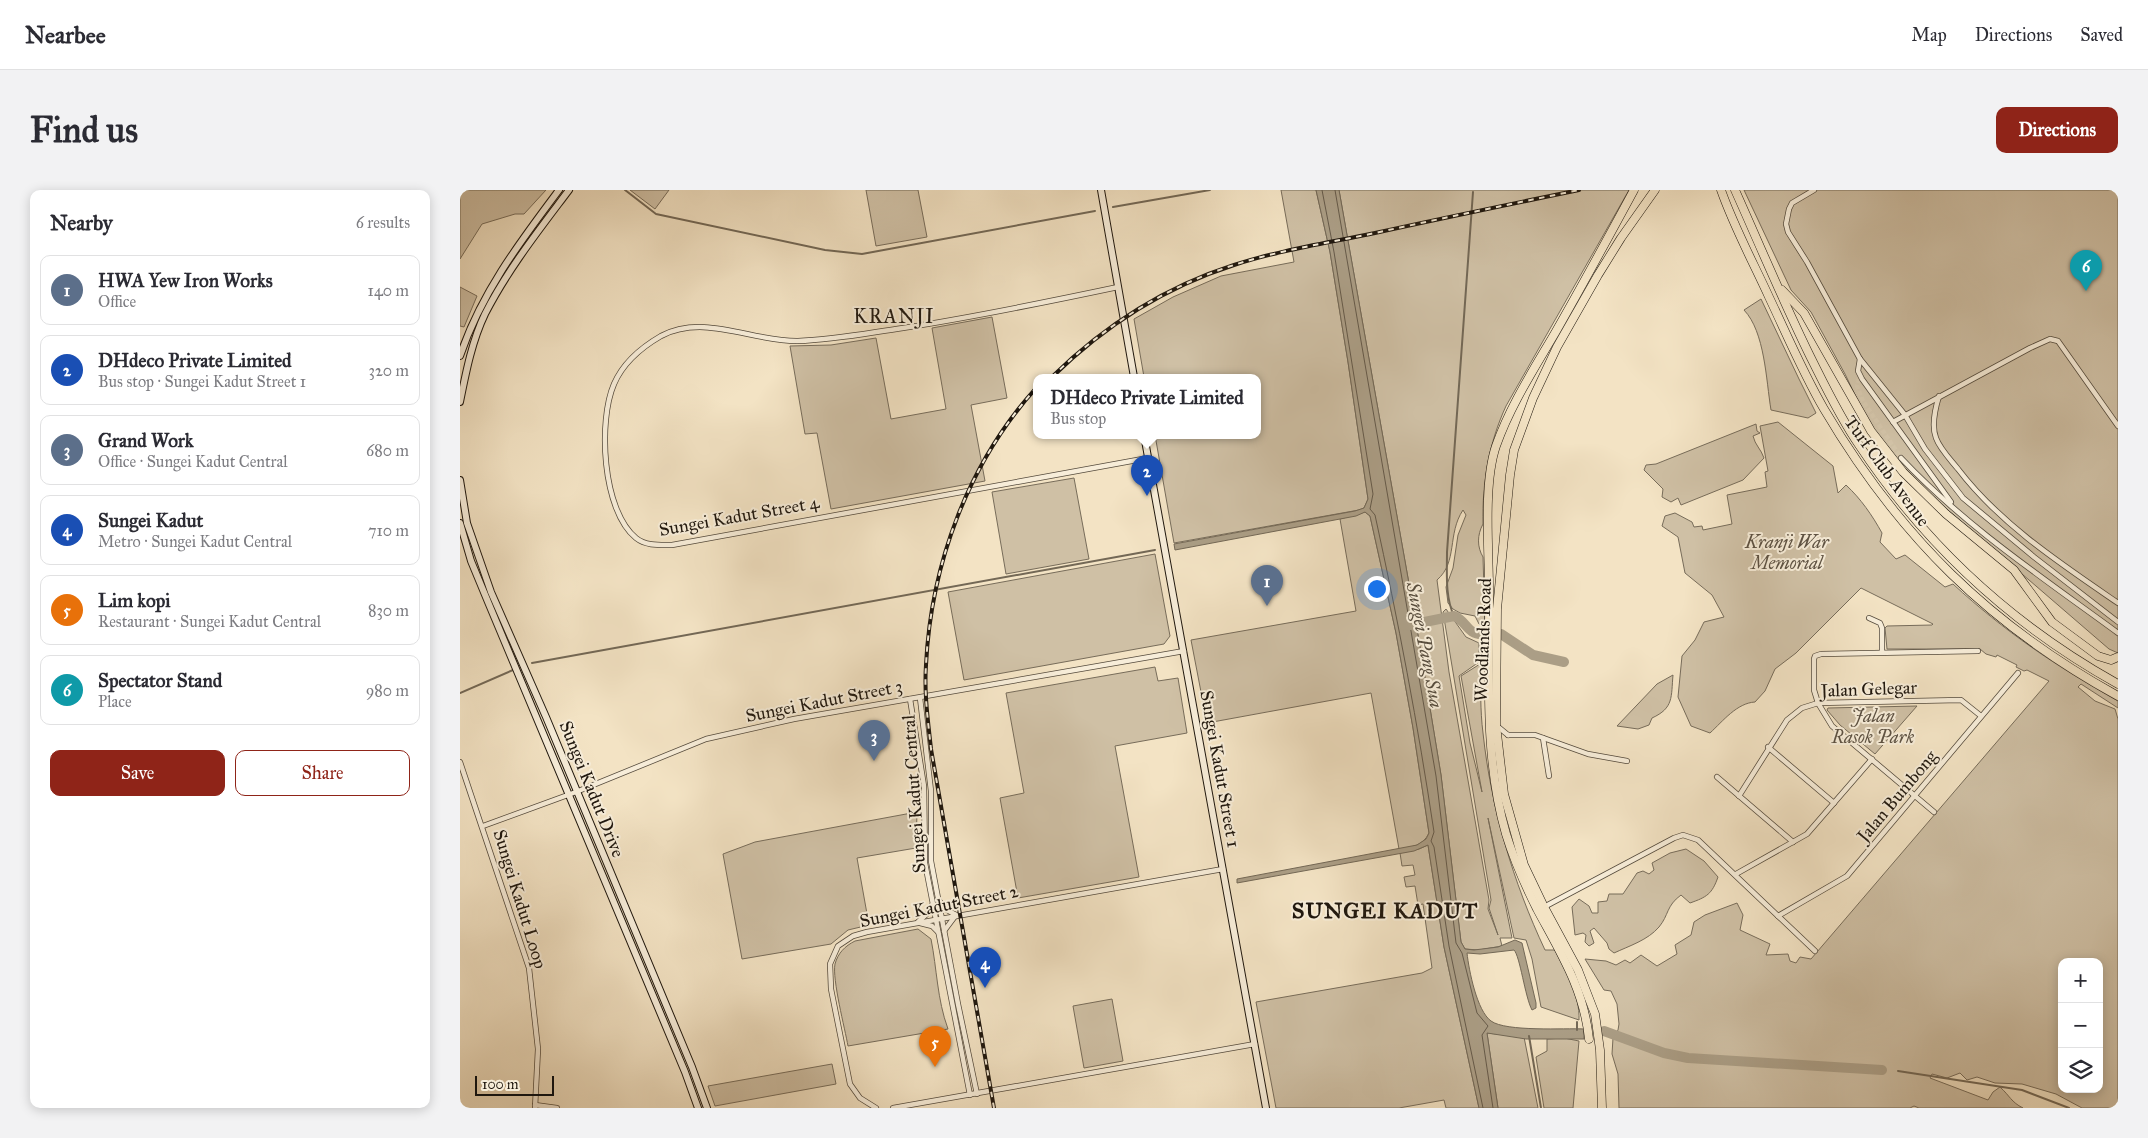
<!DOCTYPE html>
<meta charset="utf-8">
<style>
body{margin:0;font-family:"IM FELL Great Primer",serif;background:#f2f2f3;color:#2b2b33}
.controls{position:absolute;right:15px;bottom:15px;display:grid;overflow:hidden;border-radius:10px;box-shadow:0 2px 12px #0003}
.controls button{width:45px;height:45px;display:grid;place-items:center;padding:0;border:0;border-bottom:1px solid #e1e1e2;background:#fff;color:#2b2b33;font:25px sans-serif}
.scale{position:absolute;left:15px;bottom:12px;width:79px;box-sizing:border-box;padding-left:5px;border:2px solid #1f170e;border-top:0;font-size:14px;line-height:18px;white-space:nowrap;color:#1f170e;-webkit-text-stroke:4px #f7edd9;paint-order:stroke}
.you{position:absolute;left:916px;top:398px;width:18px;height:18px;margin:-12px;border:4px solid #fff;border-radius:50%;background:#1a73e8;box-shadow:0 0 0 8px #1a73e833}
.badge{display:grid;place-items:center;width:32px;height:32px;border-radius:50%;background:#8f2418;color:#fff;font-size:16px;font-weight:700}
.pin{position:absolute;translate:-50% -41px;filter:drop-shadow(0 1px 2px #0008)}
.pin::after{content:'';position:absolute;top:26px;width:18px;height:15px;background:inherit;clip-path:polygon(0 0,100% 0,50% 100%)}
.popup{position:absolute;left:573px;top:184px;width:228px;height:65px;box-sizing:border-box;display:grid;place-content:center;border-radius:10px;background:#fff;filter:drop-shadow(0 1px 4px #0005);font-size:16px;white-space:nowrap;color:#7c7c81}
.popup b{font-size:19px;color:#2b2b33}
.popup::after{content:'';position:absolute;left:50%;top:100%;margin-left:-10px;border:10px solid transparent;border-top-color:#fff}
.list{margin:0;padding:0;list-style:none}
h2{display:flex;justify-content:space-between;align-items:center;height:65px;margin:0;padding:0 20px;font-size:21px}
h2 small{font-size:16px;font-weight:400;color:#7c7c81}
.list li{display:grid;grid-template-columns:32px 1fr auto;gap:15px;align-items:center;box-sizing:border-box;height:70px;margin:0 10px 10px;padding:0 10px;border:1px solid #e1e1e2;border-radius:10px}
.list b{display:block;font-size:19px;white-space:nowrap}
.list p{margin:0;font-size:16px;white-space:nowrap;color:#7c7c81}
.list em{font-size:16px;font-style:normal;color:#7c7c81}
.actions{display:flex;gap:10px;padding:15px 20px}
.actions a{flex:1;padding:11px 0;border:1px solid #8f2418;border-radius:10px;text-align:center;font-size:18px;color:#8f2418}
.actions .main{background:#8f2418;color:#fff}
.icon{flex:none;width:28px;height:28px;fill:none;stroke:currentColor;stroke-width:2;stroke-linecap:round;stroke-linejoin:round}
.map{position:relative;flex:none;width:1658px;height:918px;overflow:hidden;border-radius:10px}
header{display:flex;align-items:center;gap:30px;box-sizing:border-box;height:70px;padding:0 25px;background:#fff;border-bottom:1px solid #e1e1e2}
header strong{font-size:24px}
nav{display:flex;gap:28px;margin-inline-start:auto;font-size:18px}
.intro{display:flex;align-items:center;justify-content:space-between;box-sizing:border-box;height:120px;padding:0 30px}
h1{margin:0;font-size:35px}
.button{padding:12px 22px;border-radius:10px;background:#8f2418;color:#fff;font-size:18px;font-weight:700}
main{display:flex;gap:30px;padding:0 30px}
aside{flex:1;background:#fff;border-radius:10px;box-shadow:0 2px 12px #0003}
.map>svg:first-child{display:block}
</style>
<header>
<strong>Nearbee</strong>
<nav><a>Map</a><a>Directions</a><a>Saved</a></nav>
</header>
<div class="intro"><h1>Find us</h1><a class="button">Directions</a></div>
<main>
<aside>
<h2>Nearby<small>6 results</small></h2>
<ul class="list">
<li><span class="badge" style="background:#5c6f8a">1</span><div><b>HWA Yew Iron Works</b><p>Office</p></div><em>140 m</em></li>
<li><span class="badge" style="background:#1a4fb4">2</span><div><b>DHdeco Private Limited</b><p>Bus stop · Sungei Kadut Street 1</p></div><em>320 m</em></li>
<li><span class="badge" style="background:#5c6f8a">3</span><div><b>Grand Work</b><p>Office · Sungei Kadut Central</p></div><em>680 m</em></li>
<li><span class="badge" style="background:#1a4fb4">4</span><div><b>Sungei Kadut</b><p>Metro · Sungei Kadut Central</p></div><em>710 m</em></li>
<li><span class="badge" style="background:#e8710a">5</span><div><b>Lim kopi</b><p>Restaurant · Sungei Kadut Central</p></div><em>830 m</em></li>
<li><span class="badge" style="background:#0f9aa8">6</span><div><b>Spectator Stand</b><p>Place</p></div><em>980 m</em></li>
</ul>
<div class="actions"><a class="main">Save</a><a>Share</a></div>
</aside>
<div class="map">
<svg width="1658" height="918" viewBox="0 0 1658 918">
<rect width="100%" height="100%" fill="#f3e3c4"/>
<filter id="stains"><feTurbulence type="fractalNoise" baseFrequency=".004" numOctaves="4"/><feColorMatrix values="0 0 0 0 .2 0 0 0 0 .09 0 0 0 0 .02 0 0 0 .5 -.17"/></filter>
<radialGradient id="worn" r=".72"><stop offset=".6" stop-color="#630" stop-opacity="0"/><stop offset="1" stop-color="#630" stop-opacity=".3"/></radialGradient>
<g fill="#cfc0a5" stroke="#776c5a" fill-rule="evenodd">
<path d="M0,0H86L64,24H55L22,34L0,69Z"/>
<path d="M170,0H209L195,19Z"/>
<path d="M406,0H458L467,47L416,56Z"/>
<path d="M821,0H856L870,62L888,172L908,309L904,318L899,320L714,353L695,245H797V187H684L674,129L713,107L761,86L834,72Z"/>
<path d="M879,0H1169L1046,216C1029,253 1022,292 1023,334C1017,345 1017,357 1023,367L1025,436L1019,434L1015,426L1000,423L993,419L988,413L986,397L993,378L998,345L1006,325L1003,320C987,344 998,372 977,390L989,482L1029,710L1028,719L1038,745L1029,718L1031,710L983,422L986,419L1006,447L1019,453V472L999,486L1010,553L1022,602L1001,486L1020,474C1021,497 1020,520 1023,543C1031,618 1053,692 1085,760H1095C1106,782 1120,805 1119,830L1081,817L1072,769L1066,750L1054,748L1028,628L1052,748H1040L1042,756L1019,760L1005,759L1001,752L981,585L956,433Z"/>
<path d="M1284,0H1658V463L1649,459L1460,296L1412,240L1385,184L1351,122L1331,100Z"/>
<path d="M0,97L17,106L4,137L0,136Z"/>
<path d="M1301,109L1339,189L1356,223L1348,228L1311,220C1306,190 1305,142 1284,120Z"/>
<path d="M532,127L547,208L511,215L525,291L371,319L357,243L345,244L330,156L371,155L416,148L431,229L486,219L472,138Z"/>
<path d="M1318,232L1373,276L1378,303L1386,295C1401,309 1412,325 1422,343L1420,352L1436,369L1445,365L1485,397L1493,394C1544,441 1597,477 1658,511V518L1621,494L1618,497L1635,511L1655,519L1658,529V918H1622L1596,904L1562,894L1535,893L1517,887L1507,890L1500,883L1487,888L1472,884L1470,888L1528,910L1533,902L1540,897C1550,906 1551,912 1563,918H1459L1454,916L1450,918H1159L1158,884L1152,864L1153,848L1158,840L1159,834L1157,814L1151,801L1144,800L1125,769L1146,771L1156,775L1165,770L1170,773L1181,765L1197,776L1217,764L1215,755L1231,745L1234,732L1245,725L1277,713L1283,725L1280,740L1310,754L1306,765L1328,764L1330,771L1336,773L1340,767L1351,769L1589,491L1567,480L1564,481L1556,477L1557,475L1537,465L1536,467L1526,464L1520,459H1427L1425,438L1427,436L1472,435L1473,434L1401,398L1336,463L1315,479L1305,501L1295,512C1277,513 1263,531 1250,543L1231,536L1218,507L1222,466L1235,450L1244,432L1264,427L1252,405L1225,383L1218,347L1202,336L1205,326L1215,323L1232,332L1234,337L1242,336L1243,340L1272,334L1267,305L1307,297L1305,282L1308,281L1300,236ZM1602,772H1639V899H1602Z"/>
<path d="M1296,234L1297,241L1300,243L1293,246C1295,255 1301,259 1304,268L1283,290L1221,315L1218,308L1211,312L1202,307L1203,299L1184,280L1186,275L1196,274Z"/>
<path d="M614,288L629,369L546,384L532,302Z"/>
<path d="M905,322L910,326L936,443L953,538L969,643C963,656 952,657 939,659L911,503L747,533L731,450L896,421L880,329Z"/>
<path d="M695,364L710,446L704,454L504,490L488,402Z"/>
<path d="M695,477L698,491L718,488L727,543L655,556L679,687L558,708L540,608L564,603L546,503Z"/>
<path d="M1213,485C1211,507 1214,518 1192,528L1189,535L1178,539L1157,536L1197,494Z"/>
<path d="M1457,516L1415,564L1380,535L1367,520L1368,518Z"/>
<path d="M457,622L456,658L397,668L409,735L388,740L371,754L282,769L263,664L295,652Z"/>
<path d="M968,655L984,757L1019,918H986L984,910L939,918H816L796,812L962,783L972,778L963,714L958,715L955,696L946,697L944,687L955,685L953,675L942,676L940,663L959,659Z"/>
<path d="M1226,659L1244,671L1258,687C1252,704 1247,707 1230,713L1221,705C1206,716 1209,725 1199,737C1188,750 1169,756 1154,763L1149,759L1147,753L1134,738L1130,741L1134,753L1129,756L1125,752L1126,745L1123,743L1115,745L1112,717L1119,709L1129,716L1132,723H1138V712L1147,711L1149,704H1163L1177,683L1183,681L1189,684L1194,680L1192,673L1210,663Z"/>
<path d="M458,739L471,749C477,779 477,809 488,839L388,856C385,839 372,789 375,774C378,763 385,756 395,751Z"/>
<path d="M652,809L663,871L624,878L613,816Z"/>
<path d="M1027,843L1064,847L1078,918H1038Z"/>
<path d="M1104,848L1119,851L1113,918H1084L1076,867L1087,861V849Z"/>
<path d="M372,874L376,894L255,916L248,896Z"/>
</g>
<path fill="#ab9e86" stroke="#736856" d="M856,0H879L956,433L981,585L1001,752L1005,759L1014,760L1038,757L1055,750L1062,753L1076,813V818L1072,820C1065,807 1060,766 1054,760L1020,764L1007,763C1009,781 1017,821 1031,831C1046,842 1105,838 1124,839V849H1066L1027,843L1038,918H1019L984,757L968,655L954,661L777,693V689L957,655L966,649L969,643L953,538L936,443L910,326L905,322L896,326L715,360L714,354L895,321L904,318L908,309L888,172L870,62Z"/>
<g fill="none" stroke-linecap="round" stroke-linejoin="round">
<g stroke="#655a4a" stroke-width="1">
<path d="M862,0L874,62L913,304L910,319L915,325C938,430 958,535 974,642L971,651L974,657L989,756L1023,918"/>
<path d="M875,0L976,586L996,753L1002,763L1017,823L1028,836L1022,845L1033,918"/>
</g>
<g stroke="#736856" stroke-width="2">
<path d="M165,0L196,24L365,60L402,64L635,21"/>
<path d="M653,17L750,0"/>
<path d="M994,426C985,407 987,383 987,362L1013,2"/>
<path d="M72,473L695,360"/>
<path d="M0,503L53,480"/>
<path d="M1117,840V832"/>
<path d="M1069,846L1081,918"/>
<path d="M1438,881L1562,900L1609,918"/>
</g>
<g stroke="#ab9e86" stroke-width="10">
<path d="M945,436L994,426C1006,430 1007,445 1023,444"/>
<path d="M1041,444L1073,465L1104,472"/>
<path d="M1144,841L1204,863L1228,868L1422,880"/>
</g>
<path stroke="#d3c4a9" stroke-width="4.5" stroke-dasharray="4.5 2" stroke-linecap="butt" d="M1402,176L1397,196L1403,211L1441,268"/>
<g stroke="#544a3c" stroke-width="6">
<g id="street">
<path d="M1354,0L1332,13L1329,19L1326,34L1328,42L1347,72L1400,169L1445,225L1465,259L1503,308L1574,367L1658,432"/>
<path d="M658,97C587,112 515,127 443,138C408,143 374,150 338,151C293,152 245,123 201,146C182,157 163,173 154,194C138,231 142,320 176,348C186,356 199,355 212,355L688,268"/>
<path d="M1400,169L1398,181L1402,189L1491,312"/>
<path d="M1479,206C1475,219 1471,235 1476,248C1480,259 1490,269 1498,279C1540,334 1601,374 1658,413"/>
<path d="M1433,232L1570,158L1590,149L1598,151L1658,236"/>
<path d="M1441,268C1505,336 1583,388 1658,443"/>
<path d="M1409,428L1420,433L1422,438V462"/>
<path d="M460,508L471,601V671L498,814L517,904"/>
<path d="M450,509L464,596L465,673L510,905"/>
<path d="M1037,536L1048,545"/>
<path d="M1048,545H1075L1128,564L1167,571"/>
<path d="M1083,548L1089,586"/>
<path d="M1308,557L1374,613"/>
<path d="M0,572L69,778L78,859L75,918"/>
<path d="M1257,587L1333,652"/>
<path d="M1279,606L1327,530L1342,518L1358,513L1501,510L1521,526"/>
<path d="M1474,622L1372,536L1358,513L1354,500V469L1355,466L1361,464L1518,461"/>
<path d="M23,636L116,602L246,549L334,529L724,461"/>
<path d="M1276,684L1347,644L1412,569"/>
<path d="M480,712L487,720L496,725"/>
<path d="M1084,717L1214,648L1223,645L1238,650L1355,761"/>
<path d="M1318,726L1387,686L1558,483"/>
<path d="M458,732L470,721L472,715"/>
<path d="M460,733L472,736L478,742"/>
<path d="M484,741L496,725"/>
<path d="M75,915L97,918"/>
<path d="M416,918L400,908L390,894L371,799L370,774L378,756L393,746L407,742L763,679"/>
<path d="M433,918L795,854"/>
</g>
</g>
<g stroke="#1f170e" stroke-width="8">
<g id="secondary">
<path d="M641,0L674,187"/>
<path d="M0,166C21,103 60,52 99,0"/>
<path d="M0,212C6,182 12,151 25,124C48,79 79,40 109,0"/>
<path d="M684,245L806,918"/>
<path d="M0,290L7,333L31,402L86,527L232,877L247,918"/>
<path d="M0,333L11,371L28,412L225,882L238,918"/>
</g>
</g>
<g stroke="#1f170e" stroke-width="9">
<g id="primary">
<path d="M1261,0C1274,37 1293,72 1309,107C1327,145 1343,183 1364,219C1439,346 1529,435 1658,506"/>
<path d="M1275,0C1301,58 1325,116 1353,172C1367,200 1381,229 1399,255C1466,356 1552,435 1658,494"/>
<path d="M1322,100L1344,123L1411,241L1443,282L1486,324L1554,380L1592,432L1638,466L1651,470L1658,467"/>
<path d="M1129,849C1124,799 1100,762 1077,719C1065,695 1054,670 1046,644C1023,565 1030,481 1029,400C1029,359 1023,294 1036,256C1050,216 1074,179 1095,143C1122,96 1148,48 1174,0"/>
<path d="M1142,918L1140,860L1135,824L1118,780L1084,717L1064,675L1044,604L1036,535L1037,419L1050,285L1054,260L1073,208L1097,157L1138,85L1161,48L1195,0"/>
</g>
</g>
<use href="#street" stroke="#f7edd9" stroke-width="4.5"/>
<use href="#secondary" stroke="#f7edd9" stroke-width="6"/>
<use href="#primary" stroke="#f3e3c4" stroke-width="8"/>
<g stroke="#1f170e" stroke-width="4">
<g id="rail">
<path d="M592,187C644,136 705,97 774,75C820,60 868,53 915,43C983,28 1051,14 1119,0"/>
<path d="M534,918L471,559C468,531 464,503 466,475C471,374 508,273 577,197"/>
</g>
</g>
<use href="#rail" stroke="#f7edd9" stroke-width="2" stroke-dasharray="5.5" stroke-linecap="butt"/>
</g>
<g text-anchor="middle" dominant-baseline="central" stroke-width="4" stroke-linejoin="round" paint-order="stroke">
<g font-size="18" fill="#1f170e" stroke="#f7edd9">
<text transform="translate(1427 281) rotate(54)">Turf Club Avenue</text>
<text transform="translate(279 326) rotate(-10)">Sungei Kadut Street 4</text>
<text transform="translate(1023 450) rotate(-88)">Woodlands Road</text>
<text transform="translate(1409 499) rotate(-2)">Jalan Gelegar</text>
<text transform="translate(364 511) rotate(-11)">Sungei Kadut Street 3</text>
<text transform="translate(760 579) rotate(80)">Sungei Kadut Street 1</text>
<text transform="translate(132 599) rotate(68)">Sungei Kadut Drive</text>
<text transform="translate(454 604) rotate(-94)">Sungei Kadut Central</text>
<text transform="translate(1437 606) rotate(-50)">Jalan Bumbong</text>
<text transform="translate(60 709) rotate(73)">Sungei Kadut Loop</text>
<text transform="translate(479 716) rotate(-11)">Sungei Kadut Street 2</text>
</g>
<g font-size="18" font-style="italic" fill="#5d5243" stroke="#f7edd9">
<text x="1327" y="352">Kranji War<tspan x="1327" dy="21">Memorial</tspan></text>
<text x="1413" y="526">Jalan<tspan x="1413" dy="21">Rasok Park</tspan></text>
</g>
<g font-size="19" font-style="italic" fill="#574d3e" stroke="#f7edd9">
<text transform="translate(965 455) rotate(79)">Sungei Pang Sua</text>
</g>
<g font-size="20" letter-spacing="1" fill="#1f170e" stroke="#f7edd9">
<text x="434" y="126">KRANJI</text>
</g>
<g font-size="22" font-weight="bold" letter-spacing="1" fill="#1f170e" stroke="#f7edd9">
<text x="925" y="720">SUNGEI KADUT</text>
</g>
</g>
<rect width="100%" height="100%" filter="url(#stains)"/>
<rect width="100%" height="100%" fill="url(#worn)"/>
</svg>
<div class="controls">
<button>+</button>
<button>−</button>
<button><svg class="icon" aria-label="layers" viewBox="0 0 24 24"><path d="M12 4l9 5-9 5-9-5zM3 14l9 5 9-5"/></svg></button>
</div>
<div class="scale">100 m</div>
<div class="you"></div>
<div class="pin badge" style="left:807px;top:416px;background:#5c6f8a">1</div>
<div class="pin badge" style="left:687px;top:306px;background:#1a4fb4">2</div>
<div class="popup"><b>DHdeco Private Limited</b>Bus stop</div>
<div class="pin badge" style="left:414px;top:571px;background:#5c6f8a">3</div>
<div class="pin badge" style="left:525px;top:798px;background:#1a4fb4">4</div>
<div class="pin badge" style="left:475px;top:877px;background:#e8710a">5</div>
<div class="pin badge" style="left:1626px;top:101px;background:#0f9aa8">6</div>
</div>
</main>
